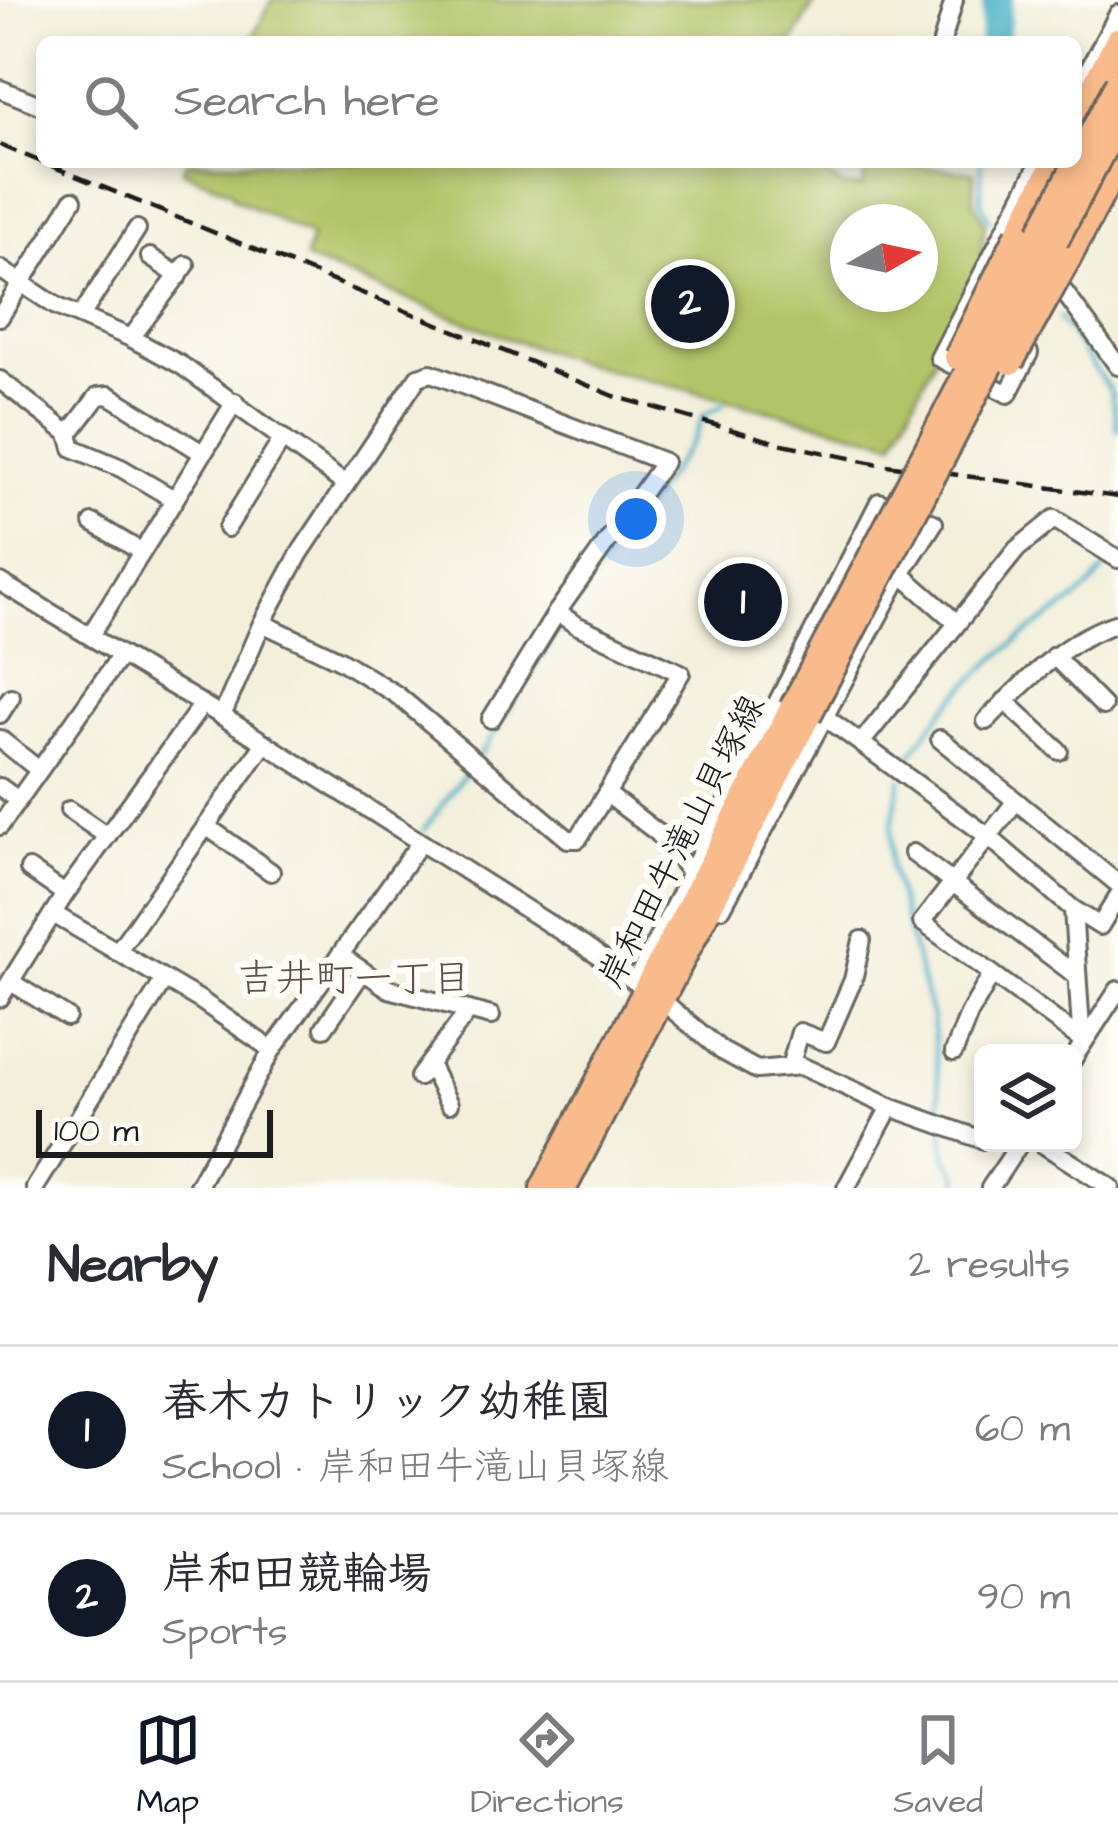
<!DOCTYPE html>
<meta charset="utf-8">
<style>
body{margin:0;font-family:"Architects Daughter","Klee One",sans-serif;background:#f7f7f7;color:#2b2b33}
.controls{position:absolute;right:36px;bottom:36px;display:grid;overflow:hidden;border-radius:18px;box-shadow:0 6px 18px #0003}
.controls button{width:108px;height:108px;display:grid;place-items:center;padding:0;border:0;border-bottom:3px solid #e1e1e2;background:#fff;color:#2b2b33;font:60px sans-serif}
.compass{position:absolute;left:830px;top:204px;width:108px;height:108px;border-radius:50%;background:#fff;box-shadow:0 6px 18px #0003;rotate:81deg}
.scale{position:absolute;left:36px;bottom:30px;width:237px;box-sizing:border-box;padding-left:12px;border:6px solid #1c1c1c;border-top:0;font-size:33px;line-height:42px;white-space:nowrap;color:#1c1c1c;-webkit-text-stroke:9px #fdfcf7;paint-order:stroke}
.you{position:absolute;left:636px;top:519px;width:42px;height:42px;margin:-30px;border:9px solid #fff;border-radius:50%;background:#1a73e8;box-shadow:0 0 0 18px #1a73e833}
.badge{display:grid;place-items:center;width:78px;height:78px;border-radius:50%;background:#111827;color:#fff;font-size:39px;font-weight:700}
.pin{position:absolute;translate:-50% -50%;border:6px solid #fff;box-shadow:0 3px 12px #0006}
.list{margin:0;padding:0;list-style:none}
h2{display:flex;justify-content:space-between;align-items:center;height:156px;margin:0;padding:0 48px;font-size:51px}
h2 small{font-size:39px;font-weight:400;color:#7c7c81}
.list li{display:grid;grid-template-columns:78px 1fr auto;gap:36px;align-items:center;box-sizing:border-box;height:168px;padding:0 48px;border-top:3px solid #e1e1e2}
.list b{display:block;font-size:45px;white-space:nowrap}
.list p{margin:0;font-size:39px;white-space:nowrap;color:#7c7c81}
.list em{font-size:39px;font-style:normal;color:#7c7c81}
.icon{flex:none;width:66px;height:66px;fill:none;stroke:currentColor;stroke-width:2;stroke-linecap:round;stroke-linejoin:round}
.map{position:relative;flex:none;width:1118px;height:1188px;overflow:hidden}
.search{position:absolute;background:#fff;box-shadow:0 6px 18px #0003;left:36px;right:36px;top:36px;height:132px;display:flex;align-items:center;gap:30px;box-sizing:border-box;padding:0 42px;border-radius:18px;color:#7c7c81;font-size:45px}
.sheet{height:492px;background:#fff}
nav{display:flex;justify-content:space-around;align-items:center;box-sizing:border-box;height:168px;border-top:3px solid #e1e1e2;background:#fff;font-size:33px;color:#7c7c81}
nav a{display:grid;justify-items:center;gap:6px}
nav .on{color:#111827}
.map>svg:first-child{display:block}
</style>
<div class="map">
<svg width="1118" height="1188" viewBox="0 0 1118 1188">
<rect width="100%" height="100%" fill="#fdfcf7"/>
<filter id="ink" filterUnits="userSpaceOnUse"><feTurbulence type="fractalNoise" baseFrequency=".00833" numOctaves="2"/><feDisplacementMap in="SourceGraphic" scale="24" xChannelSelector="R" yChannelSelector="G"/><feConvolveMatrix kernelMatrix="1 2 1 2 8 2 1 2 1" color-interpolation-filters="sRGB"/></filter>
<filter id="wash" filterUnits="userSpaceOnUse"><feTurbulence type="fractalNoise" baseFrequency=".004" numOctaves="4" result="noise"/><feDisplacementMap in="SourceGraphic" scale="48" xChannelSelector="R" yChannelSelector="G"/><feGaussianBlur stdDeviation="2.7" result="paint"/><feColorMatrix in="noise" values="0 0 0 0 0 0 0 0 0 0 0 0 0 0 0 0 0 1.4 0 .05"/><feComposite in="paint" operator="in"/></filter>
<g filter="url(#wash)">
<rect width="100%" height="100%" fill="#f3efdb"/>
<g fill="#b2c468" stroke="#677042" stroke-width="3" fill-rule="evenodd">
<path d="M272,0H816L793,42H250Z"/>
<path d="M187,162H808L844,187H862L867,166L882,170L888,163L974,172V202L985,224L981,263L894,442L581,363L512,340L305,259L311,237L234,198L230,191L182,171ZM848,222H920V294H848Z"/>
</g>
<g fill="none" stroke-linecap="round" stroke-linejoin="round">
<g stroke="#45afc4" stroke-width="4.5">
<path d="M981,162V203L989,220"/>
<path d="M1059,318L1111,392L1118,430"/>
<path d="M570,612L695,437L703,416L724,405"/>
<path d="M904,768C931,717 978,670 1025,635C1061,608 1082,602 1110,562"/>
<path d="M901,779L892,826L891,867L932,1018L942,1120"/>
<path d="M423,831L488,743L564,622"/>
<path d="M943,1132L946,1157L958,1175L960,1188"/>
</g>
<path stroke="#45afc4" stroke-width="30" d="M994,42L998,0"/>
</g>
</g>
<g filter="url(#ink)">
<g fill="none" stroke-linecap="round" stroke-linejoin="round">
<g stroke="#67665f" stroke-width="22">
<g id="minor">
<path d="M942,42L954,0"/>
<path d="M0,89L42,106"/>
<path d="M1076,93L1118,14"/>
<path d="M150,257L179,276"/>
<path d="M0,269L56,306L131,338L181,365L345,484"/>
<path d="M1062,289L1118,366"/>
<path d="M81,316L137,229"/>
<path d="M0,317L73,200"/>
<path d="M131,338L186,265"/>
<path d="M1029,353L1008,394L939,358L1040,162"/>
<path d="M0,380L69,434L98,396L109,395L201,452"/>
<path d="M69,434L73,448L121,468L172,498"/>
<path d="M93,523L140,551"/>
<path d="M227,528L283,438"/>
<path d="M901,574L957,623"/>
<path d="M0,582L222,716L584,946L660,999L722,1051L757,1070L801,1066L890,1107L983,1140"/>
<path d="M90,636L235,402"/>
<path d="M1054,656L1103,706"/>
<path d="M1005,701L1059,751"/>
<path d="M0,714L11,697"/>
<path d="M222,716L262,623L300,553L418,377L431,373L664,462L557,612L576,625L681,673L578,839H568L397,695L340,660L262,623"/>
<path d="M825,717L989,837L1073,909L1082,1045"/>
<path d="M491,719L557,612"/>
<path d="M986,721C1024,682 1065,639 1118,623"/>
<path d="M0,739L39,770"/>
<path d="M940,739L1118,884"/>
<path d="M861,743L1017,549L1054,519L1118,559"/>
<path d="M0,787L18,800"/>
<path d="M607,794L658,833L690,872"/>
<path d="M1016,801L922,922L1082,1040"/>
<path d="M69,810L107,836"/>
<path d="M0,826L121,655"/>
<path d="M206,826L271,872"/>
<path d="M913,853L1077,976"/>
<path d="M29,869L65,894"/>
<path d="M1073,909L1100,926L1118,896"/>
<path d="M55,915L200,1000L272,1050L197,1188"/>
<path d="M117,952L265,743"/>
<path d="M340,955L389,989L491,1016"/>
<path d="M11,982L67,1017"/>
<path d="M645,989L641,971L879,502L934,523L901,574L722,908"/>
<path d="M0,998L65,894L202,705"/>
<path d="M324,1028L363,971"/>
<path d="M272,1050L420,843"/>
<path d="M954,1052L969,1014L992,974"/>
<path d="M1073,1059L1118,990"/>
<path d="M429,1064L449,1104"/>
<path d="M790,1067L800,1032L826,1042L853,980L862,940"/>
<path d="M419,1077L469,1010"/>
<path d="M1041,1143L1111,1188"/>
<path d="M35,1188L164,980"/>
<path d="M846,1188L890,1107"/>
<path d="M990,1188L1020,1143"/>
</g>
</g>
<g stroke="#67665f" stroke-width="30">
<g id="primary">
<path d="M1076,121L1118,40"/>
<path d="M1018,234L1055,162"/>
<path d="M1068,259L1118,163"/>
<path d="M543,1188L792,708"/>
<path d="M564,1188L808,716"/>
</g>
</g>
<use href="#minor" stroke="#fff" stroke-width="16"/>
<use href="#primary" stroke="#fabb8c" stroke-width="24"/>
<path stroke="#1c1c1c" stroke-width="4.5" stroke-dasharray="18 9" stroke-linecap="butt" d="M0,145L614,396L778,443L879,464L1118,497"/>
<g stroke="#67665f" stroke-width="30" stroke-linecap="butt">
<g id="primary-bridge">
<path d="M957,357L1018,234"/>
<path d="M1011,362L1068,259"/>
<path d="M792,708L1118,83"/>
<path d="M808,716L1118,121"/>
</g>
</g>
<use href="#primary-bridge" stroke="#fabb8c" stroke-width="24"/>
</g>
</g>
<g text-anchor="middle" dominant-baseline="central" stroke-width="12" stroke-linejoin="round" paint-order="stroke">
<g font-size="36" fill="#1c1c1c" stroke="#fdfcf7">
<text transform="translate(682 842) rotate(-63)">岸和田牛滝山貝塚線</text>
</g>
<g font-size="39" fill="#624f4a" stroke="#fdfcf7">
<text x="354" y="980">吉井町一丁目</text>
</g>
</g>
</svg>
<div class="controls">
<button><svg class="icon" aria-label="layers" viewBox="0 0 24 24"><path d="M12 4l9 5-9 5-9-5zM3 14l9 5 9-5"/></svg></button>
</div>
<svg class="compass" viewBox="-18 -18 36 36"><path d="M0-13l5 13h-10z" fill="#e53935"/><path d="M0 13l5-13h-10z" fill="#7c7c81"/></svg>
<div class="scale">100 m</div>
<div class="you"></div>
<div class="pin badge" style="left:743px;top:602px">1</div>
<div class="pin badge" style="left:690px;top:304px">2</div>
<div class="search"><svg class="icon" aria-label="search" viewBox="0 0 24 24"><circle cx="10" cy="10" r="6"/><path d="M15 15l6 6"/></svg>Search here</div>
</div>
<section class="sheet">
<h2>Nearby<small>2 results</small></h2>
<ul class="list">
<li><span class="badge">1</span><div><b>春木カトリック幼稚園</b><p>School · 岸和田牛滝山貝塚線</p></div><em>60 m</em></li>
<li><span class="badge">2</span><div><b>岸和田競輪場</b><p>Sports</p></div><em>90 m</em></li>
</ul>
</section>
<nav>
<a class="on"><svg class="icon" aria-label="map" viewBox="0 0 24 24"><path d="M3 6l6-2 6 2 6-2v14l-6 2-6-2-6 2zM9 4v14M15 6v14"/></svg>Map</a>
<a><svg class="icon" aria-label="directions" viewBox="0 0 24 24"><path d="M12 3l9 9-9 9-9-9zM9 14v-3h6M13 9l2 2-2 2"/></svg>Directions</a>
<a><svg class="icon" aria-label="saved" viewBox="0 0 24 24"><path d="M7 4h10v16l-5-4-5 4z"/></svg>Saved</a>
</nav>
